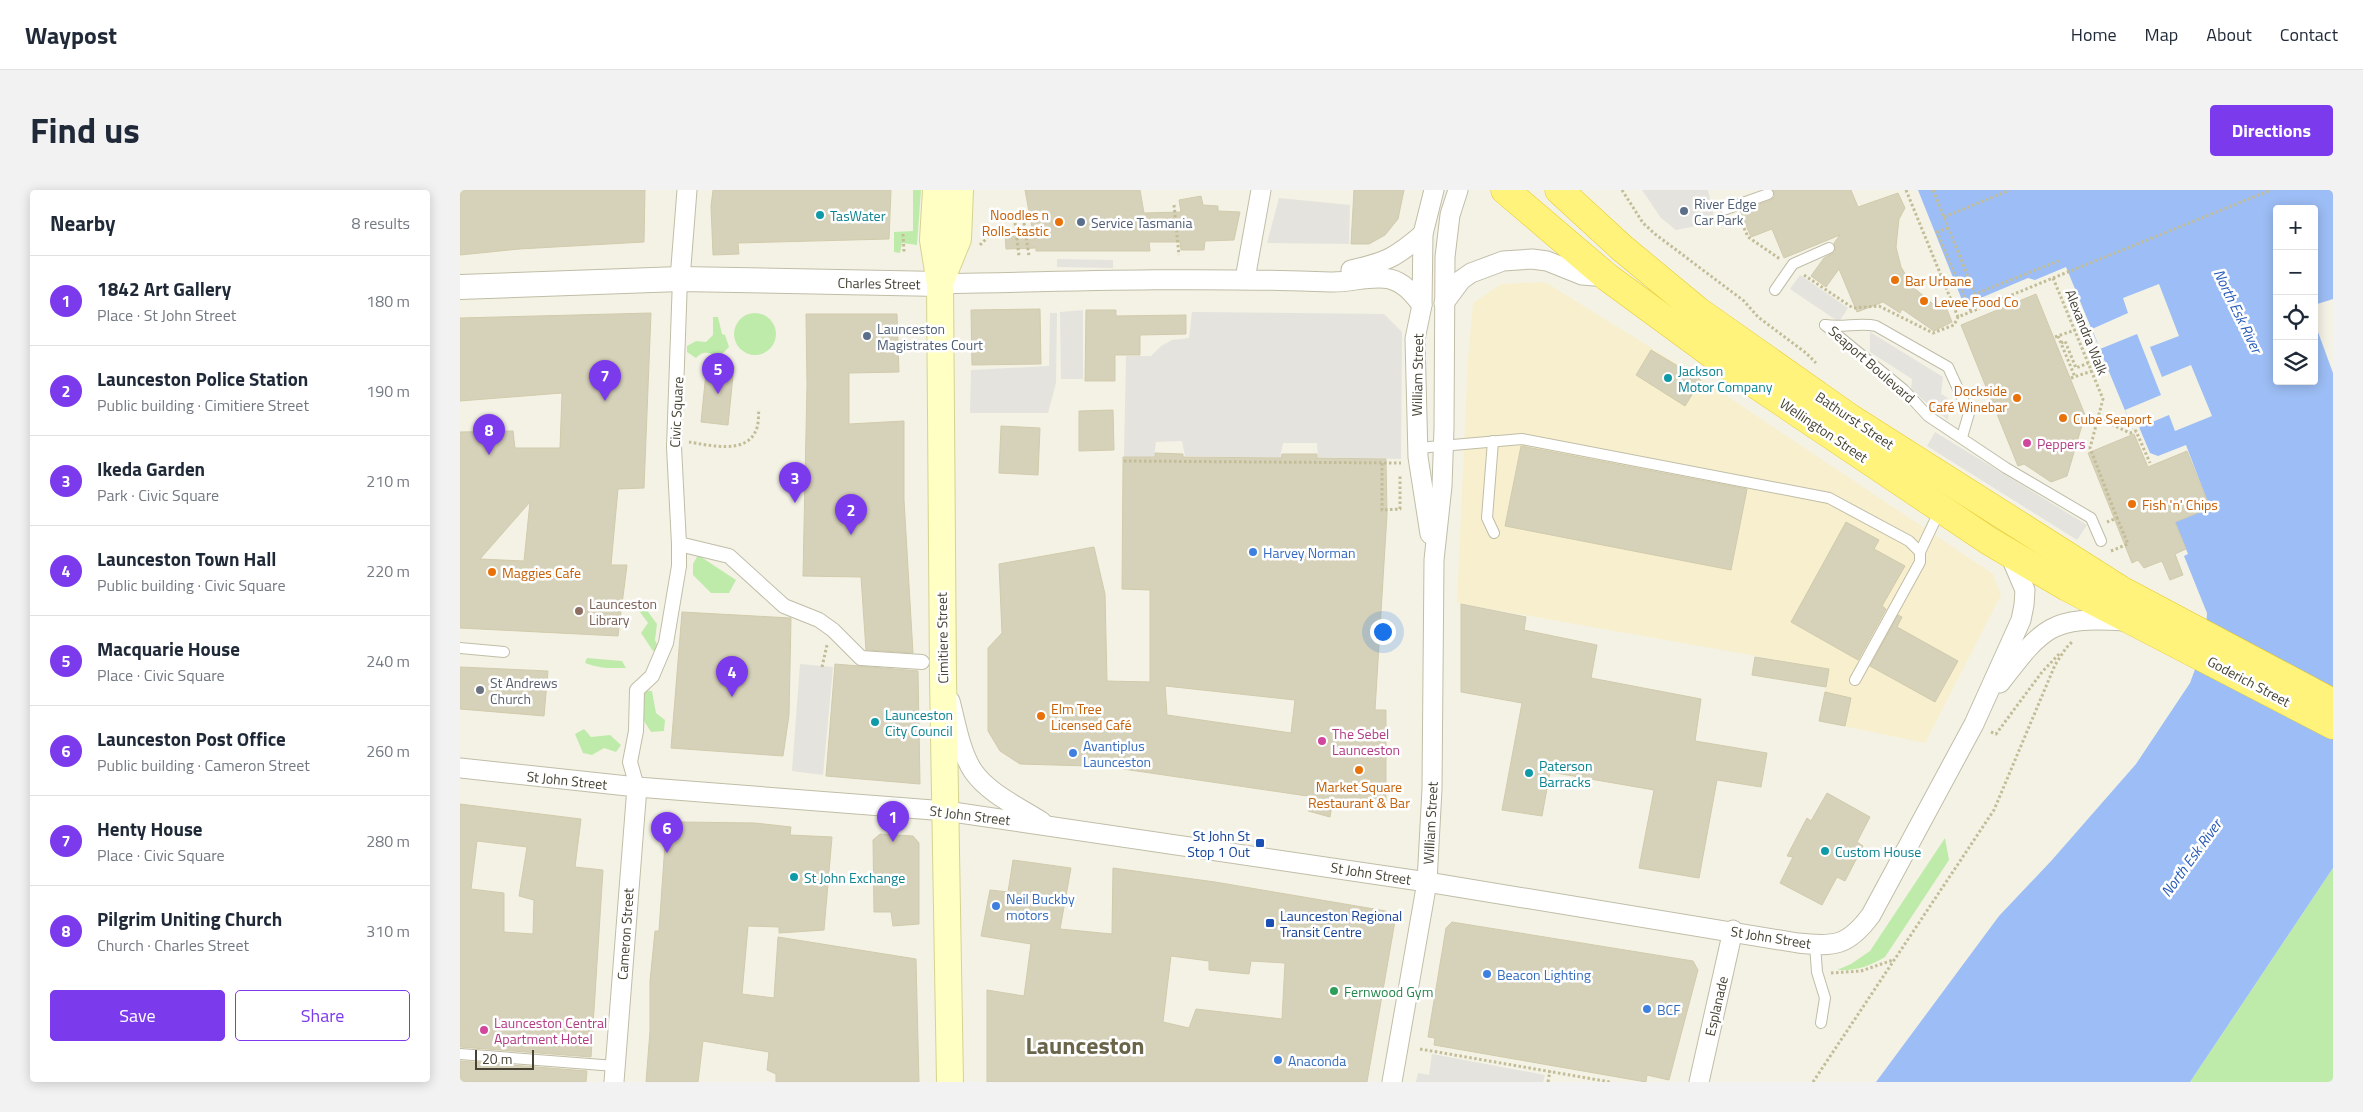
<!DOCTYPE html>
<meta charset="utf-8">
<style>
body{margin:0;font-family:"Titillium Web",sans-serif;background:#f2f2f3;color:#1f2937}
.controls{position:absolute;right:15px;top:15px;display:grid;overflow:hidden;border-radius:5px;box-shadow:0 2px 12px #0003}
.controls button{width:45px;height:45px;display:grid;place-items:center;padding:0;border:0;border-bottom:1px solid #e0e1e3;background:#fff;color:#1f2937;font:25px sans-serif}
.scale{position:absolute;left:15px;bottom:12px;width:59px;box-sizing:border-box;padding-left:5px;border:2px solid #464334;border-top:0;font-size:14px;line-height:18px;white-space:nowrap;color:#464334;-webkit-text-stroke:4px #fff;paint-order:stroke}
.you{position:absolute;left:922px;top:441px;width:18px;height:18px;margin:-12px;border:4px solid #fff;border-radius:50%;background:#1a73e8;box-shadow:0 0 0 8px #1a73e833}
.badge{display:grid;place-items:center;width:32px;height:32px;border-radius:50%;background:#7c3aed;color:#fff;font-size:16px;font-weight:700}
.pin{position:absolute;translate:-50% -41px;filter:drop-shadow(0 1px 2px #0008)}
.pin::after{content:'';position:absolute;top:26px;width:18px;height:15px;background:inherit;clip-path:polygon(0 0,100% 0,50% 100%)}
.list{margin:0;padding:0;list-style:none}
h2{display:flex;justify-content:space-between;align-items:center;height:65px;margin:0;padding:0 20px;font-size:21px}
h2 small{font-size:16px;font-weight:400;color:#747a83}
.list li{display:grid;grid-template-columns:32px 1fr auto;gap:15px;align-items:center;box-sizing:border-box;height:90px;padding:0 20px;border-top:1px solid #e0e1e3}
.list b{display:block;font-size:19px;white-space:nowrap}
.list p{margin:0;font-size:16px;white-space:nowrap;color:#747a83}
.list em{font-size:16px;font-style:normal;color:#747a83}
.actions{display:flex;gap:10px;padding:15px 20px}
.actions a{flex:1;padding:11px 0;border:1px solid #7c3aed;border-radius:5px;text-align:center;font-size:18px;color:#7c3aed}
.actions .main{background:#7c3aed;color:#fff}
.icon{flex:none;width:28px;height:28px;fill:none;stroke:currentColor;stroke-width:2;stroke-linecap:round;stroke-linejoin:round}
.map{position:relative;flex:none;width:1873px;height:892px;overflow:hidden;border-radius:5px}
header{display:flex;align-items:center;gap:30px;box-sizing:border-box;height:70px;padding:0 25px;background:#fff;border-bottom:1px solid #e0e1e3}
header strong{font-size:24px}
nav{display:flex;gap:28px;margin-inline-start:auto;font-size:18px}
.intro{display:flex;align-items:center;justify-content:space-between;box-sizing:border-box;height:120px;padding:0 30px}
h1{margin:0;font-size:35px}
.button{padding:12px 22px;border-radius:5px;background:#7c3aed;color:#fff;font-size:18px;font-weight:700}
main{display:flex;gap:30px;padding:0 30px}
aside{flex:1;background:#fff;border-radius:5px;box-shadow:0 2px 12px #0003}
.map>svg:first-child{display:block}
</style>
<header>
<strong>Waypost</strong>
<nav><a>Home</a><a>Map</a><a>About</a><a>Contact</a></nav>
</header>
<div class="intro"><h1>Find us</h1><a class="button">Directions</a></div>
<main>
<aside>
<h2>Nearby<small>8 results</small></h2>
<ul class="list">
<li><span class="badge">1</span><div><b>1842 Art Gallery</b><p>Place · St John Street</p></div><em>180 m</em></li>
<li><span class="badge">2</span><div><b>Launceston Police Station</b><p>Public building · Cimitiere Street</p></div><em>190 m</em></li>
<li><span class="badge">3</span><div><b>Ikeda Garden</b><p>Park · Civic Square</p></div><em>210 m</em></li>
<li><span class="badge">4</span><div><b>Launceston Town Hall</b><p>Public building · Civic Square</p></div><em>220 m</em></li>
<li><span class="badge">5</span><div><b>Macquarie House</b><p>Place · Civic Square</p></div><em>240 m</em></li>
<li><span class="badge">6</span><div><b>Launceston Post Office</b><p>Public building · Cameron Street</p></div><em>260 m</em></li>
<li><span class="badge">7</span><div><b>Henty House</b><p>Place · Civic Square</p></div><em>280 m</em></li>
<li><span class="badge">8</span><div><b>Pilgrim Uniting Church</b><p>Church · Charles Street</p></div><em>310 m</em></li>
</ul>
<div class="actions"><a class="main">Save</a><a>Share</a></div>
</aside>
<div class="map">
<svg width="1873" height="892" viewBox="0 0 1873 892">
<rect width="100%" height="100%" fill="#f4f2e5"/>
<path fill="#f7efce" d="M1085,92L1243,190L1533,384L1541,405L1465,553L1359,531L1369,479L997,413L1008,170L1013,113L1041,94Z"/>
<g fill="#bfebaa">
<path d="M453,0H461L457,55L442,53L440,63L434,62V42L453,41Z"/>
<circle cx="295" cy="144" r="21"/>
<path d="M253,127H258L262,144L265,145L269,157L260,166C249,164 245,159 236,168L227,162V156L236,151L246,152L253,145Z"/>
<path d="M238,365L276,390L269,403H251L233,385V374Z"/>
<path d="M180,411L197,434L195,450L199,459L193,461L181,443L188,433L177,418Z"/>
<path d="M127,468L162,471L166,478C149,478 142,479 125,473Z"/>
<path d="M181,500L192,501L196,523L205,530L204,541L191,542L184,531L179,527Z"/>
<path d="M124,539L131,547L150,545L161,555L156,562L144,558L132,565L123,563L115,544Z"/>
<path d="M1485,648L1489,670L1425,767C1408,777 1396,781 1377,780L1391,774L1410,761Z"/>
<path d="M1873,678V892H1730Z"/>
</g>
<g fill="#e4e3dd">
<path d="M1182,0H1248L1255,32L1216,40L1201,28Z"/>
<path d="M819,8L890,15L889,54L807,53Z"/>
<path d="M597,69L653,70V78L597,77Z"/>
<path d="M1340,85L1388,118L1379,132L1330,99Z"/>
<path d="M623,120V189H601L600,122Z"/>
<path d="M732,122L924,124L942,142L941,269L858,267L857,253H823L820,268L725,266L722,251L696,252L694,267H664L666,166H691L701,156L712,150L729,148Z"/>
<path d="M590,123H597L596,193L588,223H510L511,180L589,176Z"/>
<path d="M1410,142L1483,187L1481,204L1488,208V230L1451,200L1452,189L1410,162Z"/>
<path d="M1475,242L1627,335L1617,350L1467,256Z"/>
<path d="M340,474L373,477L363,585L332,581Z"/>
<path d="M972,864L1085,885L1083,892H956L958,883L969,885Z"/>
</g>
<path fill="#9cbdf5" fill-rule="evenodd" d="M1458,0H1873V678L1730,892H1416L1539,726L1592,670L1676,574L1730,493L1745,452L1747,423L1724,366L1728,364L1715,332L1750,318L1726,255L1698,266L1690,263L1679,237L1673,240L1606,77L1575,90L1568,88L1504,115ZM1817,19H1854V191H1817Z"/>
<g fill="#f4f2e5">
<path d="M1699,94L1719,146L1690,157L1702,187L1731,175L1752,226L1715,241L1709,225L1673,240L1665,220L1701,205L1677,144L1640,159L1632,139L1668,123L1663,108Z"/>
<path d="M1873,109V183L1854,131V115Z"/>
</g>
<g fill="#d6d1b9" stroke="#d1cbac" fill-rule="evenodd">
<path d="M0,0H185L184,52L59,59L0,65Z"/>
<path d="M253,0H431L429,49L278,53L279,64L253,65L251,16Z"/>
<path d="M565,0H680L684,23L721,22L719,10L741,6L743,15L758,16V21L780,22L774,50L745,51L744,60H721L720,52H689L690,61H576V58L546,59L545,44L573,43Z"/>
<path d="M894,0H944L938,29L925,45L909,54H891Z"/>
<path d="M1313,0H1391L1398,17L1438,3L1445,18L1439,29L1436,57L1441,77L1453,97L1473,114L1486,117L1492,132L1474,141L1442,119L1440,123L1423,112L1397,122L1379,79L1366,97L1351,86L1364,68L1375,62L1374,53L1380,45L1324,68L1312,39L1291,47L1280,21L1311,10L1315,6Z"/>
<path d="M1576,104L1625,225L1607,286L1591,292L1564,274L1558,276L1501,135Z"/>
<path d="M580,119L581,174L512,175L511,120Z"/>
<path d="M626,120H656V126L726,125V144L680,145V165H655V191H625Z"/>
<path d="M191,123L184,298L158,299L151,375H167L158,446L0,438V242L53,241L55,258H100L102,203L0,211V128ZM70,312L64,371L20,369Z"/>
<path d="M346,124H437L439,182L389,183V234L444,231V310L453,463L406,460L401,387L343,386L347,195Z"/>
<path d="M1191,160L1241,190L1225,216L1176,185Z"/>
<path d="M247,173L274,176L268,235L241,232Z"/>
<path d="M653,220L654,260L619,261V221Z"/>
<path d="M541,236L580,238L578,285L539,283Z"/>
<path d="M1674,244L1688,277L1727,261L1750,318L1715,332L1726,359L1715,364L1723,385L1710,390L1702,371L1684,378L1678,370L1672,373L1628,263Z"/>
<path d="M1061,256L1287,299L1271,380L1045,336Z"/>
<path d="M695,263L723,264V267L821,268L822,264H857V268L926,269L927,324L915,520H926V618L873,609L870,627L848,621L854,607L663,579V577L560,574L540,561L528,541V458L542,443L539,374L634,357L645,404L647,491L690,492V400L662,399L663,275V267H695ZM705,496L835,510L831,543L707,525Z"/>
<path d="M1386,332L1419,350L1414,359L1445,376L1422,416L1426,419L1398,470L1331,432Z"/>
<path d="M1001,414L1066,427L1064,440L1137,455L1131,488L1241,509L1235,551L1307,563L1301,597L1257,590L1239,688L1179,678L1194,600L1090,582L1082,626L1042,620L1062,513L1001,502Z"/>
<path d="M222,422L331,428L329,525L323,566L211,558Z"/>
<path d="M1438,425L1442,427L1437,437L1498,471L1475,512L1410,476Z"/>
<path d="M1295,467L1369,479L1366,497L1292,485Z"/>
<path d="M375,474L458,481L460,594L366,586Z"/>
<path d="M0,477L88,481L84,526L0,519Z"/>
<path d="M1365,502L1391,508L1385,536L1359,531Z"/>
<path d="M1367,603L1410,627L1397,652L1403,656L1385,691L1377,687L1362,715L1320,693L1333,667L1327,666L1347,628L1351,631Z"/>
<path d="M0,614L121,629L115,677L143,680L131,867L0,857ZM17,651L67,657L59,706L74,710L73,744L44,742V703L11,699Z"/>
<path d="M214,626L220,632L295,633L331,637L330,645L372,647L364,740L319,743V737L288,736L282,804L314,808L318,747L456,769L459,892H316V884L307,880L309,862L243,851L238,892H186L190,841V791L195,741H199L206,639L203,633L206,627Z"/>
<path d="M420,644L453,646L459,653V734L433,736L431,722H414L413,650Z"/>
<path d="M553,670L611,678L600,739L652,744L653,678L755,692L926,721L935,731L907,892H527V800L564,806L571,754L521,746L530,700L548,702ZM711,766L749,771V780L789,784L791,771L825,773L822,829L736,819L729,838L703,832Z"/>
<path d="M992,732L1233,771L1238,780L1209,890L1187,885L1186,892L974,855L975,848L968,847L986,738Z"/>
<path d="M0,871L127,881L126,892H0Z"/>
</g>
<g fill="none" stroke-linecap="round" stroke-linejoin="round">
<g stroke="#c0bda7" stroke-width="12">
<g id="service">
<path d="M1266,19L1308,4"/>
<path d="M1315,100L1333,74L1369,58"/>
<path d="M1365,135L1444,200L1468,226L1546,278L1631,328L1641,351"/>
<path d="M1365,135C1383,138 1400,132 1416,136L1488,177L1509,223L1502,247"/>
<path d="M1033,251L1027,328L1034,343"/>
<path d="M958,258L1062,249L1369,308L1449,351L1460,362V372L1395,490"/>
<path d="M1460,362L1480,320"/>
<path d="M0,458L44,462"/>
<path d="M1355,755L1357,782L1365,808L1361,833"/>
<path d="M0,864L155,876"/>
</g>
</g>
<g stroke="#c0bda7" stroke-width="16">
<g id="pedestrian">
<path d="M219,354L269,366L324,416L359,430L373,440L401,468L462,472"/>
<path d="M177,597L170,572L176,541L177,500L192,486L206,453L219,376V354L214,257L220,89"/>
</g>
</g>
<g stroke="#c0bda7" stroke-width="21">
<g id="minor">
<path d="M891,80C927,72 936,67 963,44"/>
<path d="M220,89L227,0"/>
<path d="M785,89L801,0"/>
<path d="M480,94C610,91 740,87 870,92C890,93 910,85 930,89C945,93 953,104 962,115"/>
<path d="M984,113L1001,90L1011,83L1043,71L1072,69L1087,71L1122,85L1147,87"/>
<path d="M970,344L958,267L955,149L962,115L963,44L974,0"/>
<path d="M1540,493C1583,437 1591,426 1664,431"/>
<path d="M490,511C496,533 500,561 513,581C529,604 559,617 582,632"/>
<path d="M0,578L177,597L486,621L967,692L1338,753C1375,757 1388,756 1411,725L1514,534L1561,430L1564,415L1565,400L1550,365"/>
<path d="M154,892L177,597"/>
<path d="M932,892L967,692L972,599L974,370L982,296L984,238L985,67L990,25L998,0"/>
<path d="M1239,892L1273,740"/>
</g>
</g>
<g stroke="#c0bda7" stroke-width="26">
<path id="tertiary" d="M0,97L220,89L480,94"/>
</g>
<g stroke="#d6d391" stroke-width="28">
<g id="secondary">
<path d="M476,0L473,50L480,94L483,488L490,892"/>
<path d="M480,93L498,49L500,0"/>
</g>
</g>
<g stroke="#e7cc2b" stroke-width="29">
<g id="trunk">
<path d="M1045,0L1147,87L1267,175L1529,351L1607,397L1873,535"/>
<path d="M1099,0L1162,58L1238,121L1390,228L1661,400L1873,513"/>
</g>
</g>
<g stroke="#c2bd97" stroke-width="3" stroke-dasharray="2.5 2.5" stroke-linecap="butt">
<path d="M1162,0L1183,33L1195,44L1284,111L1298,127L1346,163L1356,173"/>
<path d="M1446,0L1498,127L1593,88L1643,209L1630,258L1657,328L1647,332"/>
<path d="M1473,0L1515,104L1601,70"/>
<path d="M714,15L719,65"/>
<path d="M1484,27L1550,0"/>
<path d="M1280,29L1288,47L1320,69"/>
<path d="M555,33L559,66"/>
<path d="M564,33L569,66"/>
<path d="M1488,38L1477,42L1511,121"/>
<path d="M443,44L444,62"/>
<path d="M520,55L530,45"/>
<path d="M1344,85L1393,118L1419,116L1473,143L1494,135L1498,127"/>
<path d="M1593,88L1811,0"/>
<path d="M1598,146L1615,187"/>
<path d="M1595,147L1615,140"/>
<path d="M1601,153L1605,151L1616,178L1628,173"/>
<path d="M1611,188L1632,181"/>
<path d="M1638,228L1670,243L1676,241L1690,273"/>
<path d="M229,252C248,255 287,265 296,240C299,235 298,226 299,220"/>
<path d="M664,271L941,273"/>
<path d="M922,273V320L940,319V286"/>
<path d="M1651,361L1668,354L1657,328"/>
<path d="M362,477L367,455"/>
<path d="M1531,542L1536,544L1582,482L1600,463"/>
<path d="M1371,783L1401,781L1433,770"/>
<path d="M960,859L1150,892"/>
<path d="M1088,892L1090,881"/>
<path d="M1353,892L1534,620L1595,475L1606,458L1613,451"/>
</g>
<use href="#service" stroke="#fff" stroke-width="10"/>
<use href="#pedestrian" stroke="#fff" stroke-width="14"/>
<use href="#minor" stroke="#fff" stroke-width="19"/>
<use href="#tertiary" stroke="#fff" stroke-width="24"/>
<use href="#secondary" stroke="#fffec3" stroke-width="26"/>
<use href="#trunk" stroke="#fff37b" stroke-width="28"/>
</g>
<g fill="#5c6f8a" stroke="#fff" stroke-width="2">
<circle cx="1224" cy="21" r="5"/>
<circle cx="621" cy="32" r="5"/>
<circle cx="407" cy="146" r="5"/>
</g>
<g fill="#0f9aa8" stroke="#fff" stroke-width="2">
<circle cx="360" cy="25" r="5"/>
<circle cx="1208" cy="188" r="5"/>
<circle cx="415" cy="532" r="5"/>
<circle cx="1069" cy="583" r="5"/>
<circle cx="1365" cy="661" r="5"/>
<circle cx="334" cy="687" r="5"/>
</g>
<g fill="#e8710a" stroke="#fff" stroke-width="2">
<circle cx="599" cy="32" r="5"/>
<circle cx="1435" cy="90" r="5"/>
<circle cx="1464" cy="111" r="5"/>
<circle cx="1557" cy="208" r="5"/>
<circle cx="1603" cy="228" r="5"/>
<circle cx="1672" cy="314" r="5"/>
<circle cx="32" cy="382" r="5"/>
<circle cx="581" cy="526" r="5"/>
<circle cx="899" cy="580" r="5"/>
</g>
<g fill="#d1479c" stroke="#fff" stroke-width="2">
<circle cx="1567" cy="253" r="5"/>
<circle cx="862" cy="551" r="5"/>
<circle cx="24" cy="840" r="5"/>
</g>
<g fill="#3f7fe0" stroke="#fff" stroke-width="2">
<circle cx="793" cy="362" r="5"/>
<circle cx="613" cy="563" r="5"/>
<circle cx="536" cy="716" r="5"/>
<circle cx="1027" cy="784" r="5"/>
<circle cx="1187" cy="819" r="5"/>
<circle cx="818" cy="870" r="5"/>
</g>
<circle fill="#8d6e63" stroke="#fff" stroke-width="2" cx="119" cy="421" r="5"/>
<circle fill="#6b7280" stroke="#fff" stroke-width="2" cx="20" cy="500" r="5"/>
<g fill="#1a4fb4" stroke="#fff" stroke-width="2">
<rect x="795" y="648" width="10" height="10" rx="2.5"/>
<rect x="805" y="728" width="10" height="10" rx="2.5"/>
</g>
<circle fill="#2e9e5b" stroke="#fff" stroke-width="2" cx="874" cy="801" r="5"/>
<g text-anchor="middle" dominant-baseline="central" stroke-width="5" stroke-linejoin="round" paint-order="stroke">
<g font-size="14" fill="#4e5e75" stroke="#fff" text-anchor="start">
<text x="1234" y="13">River Edge<tspan x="1234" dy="16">Car Park</tspan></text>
<text x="631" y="32">Service Tasmania</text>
<text x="417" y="138">Launceston<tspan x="417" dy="16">Magistrates Court</tspan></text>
</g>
<g font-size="14" fill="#c56008" stroke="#fff" text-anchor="start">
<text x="589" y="24" text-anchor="end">Noodles n<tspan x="589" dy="16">Rolls-tastic</tspan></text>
<text x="1445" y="90">Bar Urbane</text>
<text x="1474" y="111">Levee Food Co</text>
<text x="1547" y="200" text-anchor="end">Dockside<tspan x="1547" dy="16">Café Winebar</tspan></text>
<text x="1613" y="228">Cube Seaport</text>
<text x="1682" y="314">Fish 'n' Chips</text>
<text x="42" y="382">Maggies Cafe</text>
<text x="591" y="518">Elm Tree<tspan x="591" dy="16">Licensed Café</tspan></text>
<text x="899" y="596" text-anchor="middle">Market Square<tspan x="899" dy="16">Restaurant &amp; Bar</tspan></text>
</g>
<g font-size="14" fill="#0d838f" stroke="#fff" text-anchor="start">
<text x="370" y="25">TasWater</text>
<text x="1218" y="180">Jackson<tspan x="1218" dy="16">Motor Company</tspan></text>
<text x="425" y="524">Launceston<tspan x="425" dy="16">City Council</tspan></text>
<text x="1079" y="575">Paterson<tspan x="1079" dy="16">Barracks</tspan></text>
<text x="1375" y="661">Custom House</text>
<text x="344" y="687">St John Exchange</text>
</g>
<g font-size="14" fill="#464334" stroke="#fff">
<text transform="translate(419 93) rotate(1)">Charles Street</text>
<text transform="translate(1627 142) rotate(68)">Alexandra Walk</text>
<text transform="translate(1412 174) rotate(41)">Seaport Boulevard</text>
<text transform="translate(957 185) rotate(-89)">William Street</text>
<text transform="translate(216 222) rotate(-87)">Civic Square</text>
<text transform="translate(1395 230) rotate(34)">Bathurst Street</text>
<text transform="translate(1364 240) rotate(34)">Wellington Street</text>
<text transform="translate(482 448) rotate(-91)">Cimitiere Street</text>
<text transform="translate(1789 491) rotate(28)">Goderich Street</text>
<text transform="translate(107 590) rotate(6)">St John Street</text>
<text transform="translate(510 625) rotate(7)">St John Street</text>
<text transform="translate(970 633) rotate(-87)">William Street</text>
<text transform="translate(911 683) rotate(9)">St John Street</text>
<text transform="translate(165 744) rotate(-86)">Cameron Street</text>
<text transform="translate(1311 747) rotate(9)">St John Street</text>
<text transform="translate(1256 816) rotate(-77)">Esplanade</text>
</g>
<g font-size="14" fill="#b23c85" stroke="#fff" text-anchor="start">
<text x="1577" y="253">Peppers</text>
<text x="872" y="543">The Sebel<tspan x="872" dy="16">Launceston</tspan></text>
<text x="34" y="832">Launceston Central<tspan x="34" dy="16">Apartment Hotel</tspan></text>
</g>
<g font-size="14" fill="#366cbe" stroke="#fff" text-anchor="start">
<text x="803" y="362">Harvey Norman</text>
<text x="623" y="555">Avantiplus<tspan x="623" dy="16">Launceston</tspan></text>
<text x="546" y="708">Neil Buckby<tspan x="546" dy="16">motors</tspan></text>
<text x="1037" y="784">Beacon Lighting</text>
<text x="1197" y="819">BCF</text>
<text x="828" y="870">Anaconda</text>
</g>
<g font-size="14" fill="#785e54" stroke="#fff" text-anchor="start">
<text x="129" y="413">Launceston<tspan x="129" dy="16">Library</tspan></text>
</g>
<g font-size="14" fill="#5b616d" stroke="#fff" text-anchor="start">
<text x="30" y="492">St Andrews<tspan x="30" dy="16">Church</tspan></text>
</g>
<g font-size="14" fill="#164399" stroke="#fff" text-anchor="end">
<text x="790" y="645">St John St<tspan x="790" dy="16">Stop 1 Out</tspan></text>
<text x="820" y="725" text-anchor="start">Launceston Regional<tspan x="820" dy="16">Transit Centre</tspan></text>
</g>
<g font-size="14" fill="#27864d" stroke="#fff" text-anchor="start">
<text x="884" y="801">Fernwood Gym</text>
</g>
<g font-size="15" font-style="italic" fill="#265ab9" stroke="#fff">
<text transform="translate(1778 121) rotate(64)">North Esk River</text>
<text transform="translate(1731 668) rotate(-54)">North Esk River</text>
</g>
<g font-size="24" font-weight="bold" fill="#6a644a" stroke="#fff">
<text x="625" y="855">Launceston</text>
</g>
</g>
</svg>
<div class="controls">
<button>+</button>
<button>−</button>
<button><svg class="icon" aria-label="locate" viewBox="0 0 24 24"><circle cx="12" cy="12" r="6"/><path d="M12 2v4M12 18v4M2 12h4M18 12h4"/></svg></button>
<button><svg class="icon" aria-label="layers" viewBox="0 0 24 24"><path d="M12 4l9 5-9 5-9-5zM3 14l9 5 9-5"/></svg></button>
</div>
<div class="scale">20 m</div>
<div class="you"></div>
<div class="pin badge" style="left:433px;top:652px">1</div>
<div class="pin badge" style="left:391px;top:345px">2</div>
<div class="pin badge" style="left:335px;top:313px">3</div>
<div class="pin badge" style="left:272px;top:507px">4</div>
<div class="pin badge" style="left:258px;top:204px">5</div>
<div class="pin badge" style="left:207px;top:663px">6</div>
<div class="pin badge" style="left:145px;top:211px">7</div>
<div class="pin badge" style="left:29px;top:265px">8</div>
</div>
</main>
